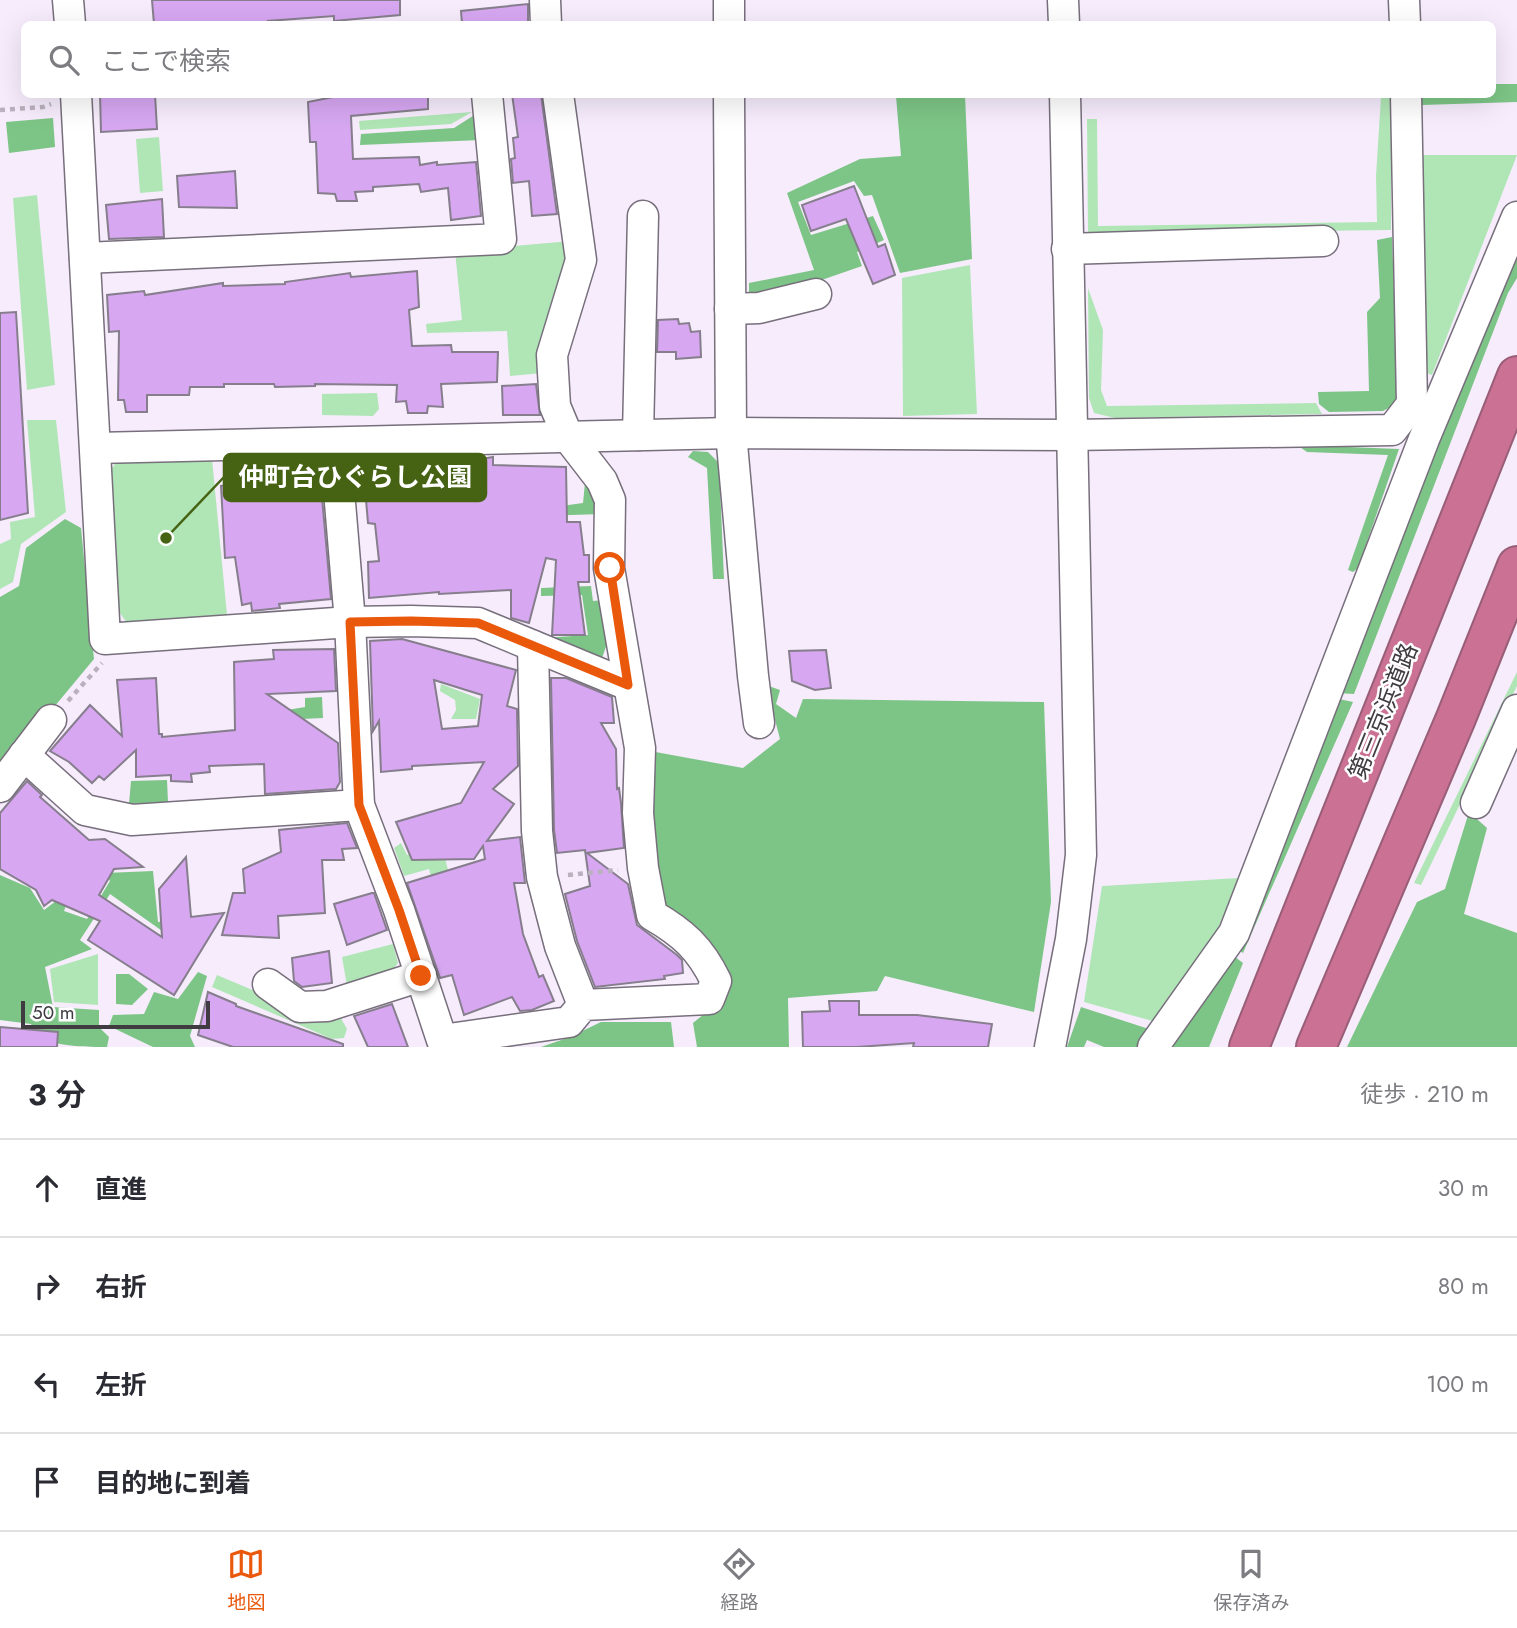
<!DOCTYPE html>
<html lang="ja">
<meta charset="utf-8">
<style>
body{margin:0;font-family:Jost,"Noto Sans JP",sans-serif;background:#f2f2f3;color:#2b2b33}
.scale{position:absolute;left:21px;bottom:18px;width:189px;box-sizing:border-box;padding-left:7px;border:4px solid #3f3b41;border-top:0;font-size:19px;line-height:24px;white-space:nowrap;color:#3f3b41;-webkit-text-stroke:5px #fefefe;paint-order:stroke}
.stop{position:absolute;width:21px;height:21px;margin:-16px;border:5px solid #ea580c;border-radius:50%;background:#fff}
.stop.end{background:#ea580c;border-color:#fff;box-shadow:0 2px 7px #0008}
.list{margin:0;padding:0;list-style:none}
h2{display:flex;justify-content:space-between;align-items:center;height:91px;margin:0;padding:0 28px;font-size:30px}
h2 small{font-size:23px;font-weight:400;color:#7c7c81}
.list li{display:grid;grid-template-columns:46px 1fr auto;gap:21px;align-items:center;box-sizing:border-box;height:98px;padding:0 28px;border-top:2px solid #e1e1e2}
.list b{display:block;font-size:26px;white-space:nowrap}
.list em{font-size:23px;font-style:normal;color:#7c7c81}
.icon{flex:none;width:38px;height:38px;fill:none;stroke:currentColor;stroke-width:2;stroke-linecap:round;stroke-linejoin:round}
.map{position:relative;flex:none;width:1517px;height:1047px;overflow:hidden}
.search{position:absolute;background:#fff;box-shadow:0 7px 28px #0002;left:21px;right:21px;top:21px;height:77px;display:flex;align-items:center;gap:18px;box-sizing:border-box;padding:0 24px;border-radius:10px;color:#7c7c81;font-size:26px}
.sheet{height:483px;background:#fff}
nav{display:flex;justify-content:space-around;align-items:center;box-sizing:border-box;height:98px;border-top:2px solid #e1e1e2;background:#fff;font-size:19px;color:#7c7c81}
nav a{display:grid;justify-items:center;gap:4px}
nav .on{color:#ea580c}
.map>svg:first-child{display:block}
</style>
<div class="map">
<svg width="1517" height="1047" viewBox="0 0 1517 1047">
<rect width="100%" height="100%" fill="#f6ecfc"/>
<g fill="#b0e6b6">
<path d="M1381,97H1391V230L1088,234L1087,119H1097L1098,226L1377,222L1376,176Z"/>
<path d="M472,112L451,124L360,130L359,121Z"/>
<path d="M159,137L163,191L140,193L136,139Z"/>
<path d="M1422,155H1517L1432,375L1424,372Z"/>
<path d="M37,195L55,385L27,390L13,198Z"/>
<path d="M571,241L543,373L510,376L507,331L427,333L426,324L462,320L455,251Z"/>
<path d="M970,265L977,414L903,416L902,278Z"/>
<path d="M1088,288L1103,330L1101,390L1107,406L1316,403L1322,414L1115,418L1094,413L1089,398Z"/>
<path d="M377,393L379,409L373,416L322,415V394Z"/>
<path d="M27,420H56L66,512L21,544L13,582L0,589V544L11,539L10,522L35,517Z"/>
<path d="M212,459L227,615L127,623L115,606L109,471L119,460Z"/>
<path d="M1517,672V686L1421,885L1414,883Z"/>
<path d="M441,684L480,699L476,719H451L456,710L455,700L440,691Z"/>
<path d="M401,843L407,855L442,846L448,870L431,876L429,869L404,876L394,848Z"/>
<path d="M1239,878L1217,931L1156,1022L1084,1002L1102,886Z"/>
<path d="M393,944L398,963L387,977L347,986L342,957Z"/>
<path d="M98,954V1005L54,1002L50,969Z"/>
<path d="M217,975L311,1015L338,1013L347,1029L344,1038L332,1039L212,987Z"/>
</g>
<g fill="#7dc586">
<path d="M1493,84H1517V102L1422,105L1421,95L1492,94Z"/>
<path d="M965,95L972,259L900,273L872,195L864,196L854,181L798,202L811,235L873,216L884,240L857,252L862,266L761,301L749,300V283L814,270L787,193L860,159L901,156L896,96Z"/>
<path d="M476,114L481,140L360,145L361,134L454,128Z"/>
<path d="M53,118L55,147L9,153L6,122Z"/>
<path d="M1392,237L1398,403L1383,411L1329,412L1319,404L1318,392L1369,391L1367,312L1380,298L1377,240Z"/>
<path d="M1517,250V278L1508,293L1354,694L1336,693Z"/>
<path d="M1297,445L1399,449L1358,568L1353,572L1348,570L1388,455L1307,452Z"/>
<path d="M693,451L708,452L719,463L724,579H713L707,468L688,457Z"/>
<path d="M585,483L600,498L602,514L540,516L539,509L583,503Z"/>
<path d="M65,519L81,528L94,659L0,772V597L19,586L26,548Z"/>
<path d="M591,586L593,601L604,600L610,635L601,661L543,638L588,635L582,595L541,596V588Z"/>
<path d="M766,685L780,690L776,704L796,718L803,699L1044,702L1051,902L1034,1012L885,976L877,991L788,998L789,1047H697L693,1023L716,1004L663,906L644,809L650,751L743,768L780,739Z"/>
<path d="M322,697L323,718L240,722L269,713L305,707V698Z"/>
<path d="M1339,699L1353,702L1243,953L1237,949Z"/>
<path d="M167,780L168,802L129,804L131,781Z"/>
<path d="M1469,812L1487,828L1464,914L1517,933V1047H1347L1417,902L1445,889Z"/>
<path d="M153,871L158,922L191,918L165,933L110,894L80,940L92,949L45,967L53,1007L99,1010V1027L109,1037L107,1047C80,1047 38,1047 31,1024L0,1020V875L30,888L44,910L60,898L67,903L64,911L87,919L110,881L105,873Z"/>
<path d="M1235,957L1243,963L1209,1047H1169Z"/>
<path d="M198,972L207,976L190,1036L195,1047H153L109,1026L113,1015L144,1014L154,992L178,999Z"/>
<path d="M116,974H129L148,989L132,1005L116,1004Z"/>
<path d="M1081,1007L1152,1030L1144,1047H1104L1087,1040L1084,1047H1067Z"/>
<path d="M601,1022H671L674,1047H541L570,1037Z"/>
</g>
<g fill="#d7a7f2" stroke="#867e8c" stroke-width="2" fill-rule="evenodd">
<path d="M152,0H400V15L334,21V16L268,21L269,24H154Z"/>
<path d="M528,4V24H462L461,11Z"/>
<path d="M100,94H155L157,129L101,132Z"/>
<path d="M348,94H428V109L351,116L353,159L419,157L420,165L437,162V165L476,162L481,216L451,220L448,188L421,192L419,184L373,187V191L355,192L357,201H337L335,194L318,193L316,142H310L308,102Z"/>
<path d="M512,94H541L557,214L532,216L529,181L513,183L511,159L515,158L513,138L518,137Z"/>
<path d="M235,171L237,208L179,207L177,176Z"/>
<path d="M854,186L878,247L885,244L895,275L873,284L846,219L811,231L802,205Z"/>
<path d="M162,199L164,237L109,239L106,205Z"/>
<path d="M417,271L419,307L409,310L412,346L451,345L452,352H498L497,382L441,384L443,407L428,406L427,413H408L406,401L396,402L397,385L315,384V386L275,387L274,384H224V387H190L189,395H147V412H126L124,400H118L119,331L109,332L107,295L144,291L145,295L223,283V286L285,284V282L350,273L351,277Z"/>
<path d="M16,312L28,513L0,520V313Z"/>
<path d="M678,319L679,324L689,323L691,332L700,331L701,357L676,359V352H657L658,320Z"/>
<path d="M536,384L540,415H503L502,386Z"/>
<path d="M493,457V465L566,467L567,522H580L584,555H589V582H578L585,635H552L556,560L546,558L529,623L511,618V590L439,594V592L369,598L368,562L379,561L375,524L368,523L366,500H360L361,471L410,469V464L459,460V463Z"/>
<path d="M319,463L331,599L279,604L280,608L252,611L251,603L242,605L235,557L225,558L221,486L279,480L278,465Z"/>
<path d="M402,639L516,670L507,706L517,709L518,766L493,789L514,804L487,841L520,837L525,883H514L523,934L539,977L543,975L554,1001L532,1010L520,1011L512,997L464,1015L452,975L440,978L407,883L485,859L483,846L474,859L412,860L396,822L461,803L484,762L412,766V769L381,772L379,721L373,731L370,641ZM434,680L482,695L478,726L442,729Z"/>
<path d="M334,649L336,691L267,694L338,743L340,782L336,789L265,794L264,764L209,766L210,772L191,774L192,782L171,781V775L136,777V750L104,780L99,776L92,783L69,762L50,751L90,705L122,736L117,680L156,678L159,734H162V737L235,730L234,662L274,659L273,650Z"/>
<path d="M826,650L831,688L815,690L792,681L789,651Z"/>
<path d="M551,678H566L612,697L614,723H601L616,749L617,789L619,788L621,803L624,848L587,853L628,884L637,925L677,955L682,960L683,973L664,976L665,979L595,987L577,941L565,894L590,886L585,850L557,853L554,830Z"/>
<path d="M27,781L42,795L40,797L89,840L105,839L143,867L114,869L99,895L162,937L159,889L186,857L191,917L224,913L174,995L88,940L100,921L52,900L44,906L36,890L0,869V813Z"/>
<path d="M347,823L357,848L342,849L344,860H322L325,913L278,916L279,938L222,935L233,893H245L243,869L281,852L279,830Z"/>
<path d="M372,893H374L387,930L347,945L334,904Z"/>
<path d="M329,951L332,983L302,987L294,981L292,958Z"/>
<path d="M208,992L236,1004V1006L343,1044V1047H233L198,1035Z"/>
<path d="M829,1001H859V1015H917L992,1024L988,1047H913L914,1043L857,1047H803L802,1012L830,1011Z"/>
<path d="M392,1004L408,1047H368L354,1016Z"/>
<path d="M0,1027L58,1032L57,1047H0Z"/>
</g>
<g fill="none" stroke-linecap="round" stroke-linejoin="round">
<g stroke="#776f7c" stroke-width="33">
<g id="minor">
<path d="M68,0L70,24"/>
<path d="M545,0L546,24"/>
<path d="M729,0V24"/>
<path d="M1063,0L1064,24"/>
<path d="M1404,0L1405,24"/>
<path d="M76,94L105,639L350,622L411,621L478,623L628,685"/>
<path d="M729,94L731,433L753,676L759,723"/>
<path d="M1067,249L1323,241"/>
<path d="M85,258L501,239L487,94"/>
<path d="M730,309L759,308L816,294"/>
<path d="M638,435L643,216"/>
<path d="M335,443L350,622L359,805L399,910L442,1040L569,1022L583,1005L709,999L716,981C700,948 683,933 652,915L643,868L638,813L640,748L609,568L610,500L602,481L568,437L555,406L552,355L581,260L558,94"/>
<path d="M96,448L731,433L1071,435L1392,430L1412,404L1406,94"/>
<path d="M533,646L537,831L542,877L560,946L583,1005"/>
<path d="M24,755L85,810L132,820L359,805"/>
<path d="M0,787L51,720"/>
<path d="M1476,803L1517,710"/>
<path d="M268,984L300,1007L327,1006L421,976"/>
<path d="M1050,1047L1071,939L1081,855L1065,94"/>
<path d="M1153,1047L1234,933L1424,439L1517,217"/>
</g>
</g>
<g stroke="#995e77" stroke-width="42">
<g id="highway">
<path d="M1249,1047L1517,376"/>
<path d="M1316,1047L1456,718L1517,566"/>
</g>
</g>
<g stroke="#b9b1bd" stroke-width="4.5" stroke-dasharray="5 5" stroke-linecap="butt">
<path d="M0,110L43,107L51,104"/>
<path d="M68,701L102,663"/>
<path d="M568,875L618,870"/>
</g>
<use href="#minor" stroke="#fff" stroke-width="30"/>
<use href="#highway" stroke="#ca7194" stroke-width="38"/>
</g>
<g fill="none" stroke-linecap="round" stroke-linejoin="round">
<path stroke="#ea580c" stroke-width="9" d="M421,976L399,910L359,805L350,622L411,621L478,623L628,685L610,568"/>
</g>
<g text-anchor="middle" dominant-baseline="central" stroke-width="5" stroke-linejoin="round" paint-order="stroke">
<g font-size="24" fill="#3f3b41" stroke="#fefefe">
<text transform="translate(1383 711) rotate(-68)">第三京浜道路</text>
</g>
</g>
<path fill="none" stroke="#466213" stroke-width="2.5" d="M166 538L224 477"/>
<circle fill="#466213" stroke="#fefefe" stroke-width="2.5" cx="166" cy="538" r="7"/>
<rect fill="#466213" stroke="#466213" stroke-width="2.5" x="224" y="454" width="262" height="47" rx="7"/>
<g font-size="26" text-anchor="middle" font-weight="bold" fill="#fff">
<text x="355" y="486">仲町台ひぐらし公園</text>
</g>
</svg>
<div class="scale">50 m</div>
<div class="stop" style="left:610px;top:568px"></div>
<div class="stop end" style="left:421px;top:976px"></div>
<div class="search"><svg class="icon" aria-label="search" viewBox="0 0 24 24"><circle cx="10" cy="10" r="6"/><path d="M15 15l6 6"/></svg>ここで検索</div>
</div>
<section class="sheet">
<h2>3 分<small>徒歩 · 210 m</small></h2>
<ul class="list">
<li><svg class="icon" aria-label="ahead" viewBox="0 0 24 24"><path d="M12 20V5M6 11l6-6 6 6"/></svg><div><b>直進</b></div><em>30 m</em></li>
<li><svg class="icon" aria-label="right" viewBox="0 0 24 24"><path d="M7 20v-9h11M14 6l5 5-5 5"/></svg><div><b>右折</b></div><em>80 m</em></li>
<li><svg class="icon" aria-label="left" viewBox="0 0 24 24"><path d="M17 20v-9H6M10 6l-5 5 5 5"/></svg><div><b>左折</b></div><em>100 m</em></li>
<li><svg class="icon" aria-label="arrive" viewBox="0 0 24 24"><path d="M6 21V4h12l-3 4 3 4H6"/></svg><div><b>目的地に到着</b></div></li>
</ul>
</section>
<nav>
<a class="on"><svg class="icon" aria-label="map" viewBox="0 0 24 24"><path d="M3 6l6-2 6 2 6-2v14l-6 2-6-2-6 2zM9 4v14M15 6v14"/></svg>地図</a>
<a><svg class="icon" aria-label="directions" viewBox="0 0 24 24"><path d="M12 3l9 9-9 9-9-9zM9 14v-3h6M13 9l2 2-2 2"/></svg>経路</a>
<a><svg class="icon" aria-label="saved" viewBox="0 0 24 24"><path d="M7 4h10v16l-5-4-5 4z"/></svg>保存済み</a>
</nav>
